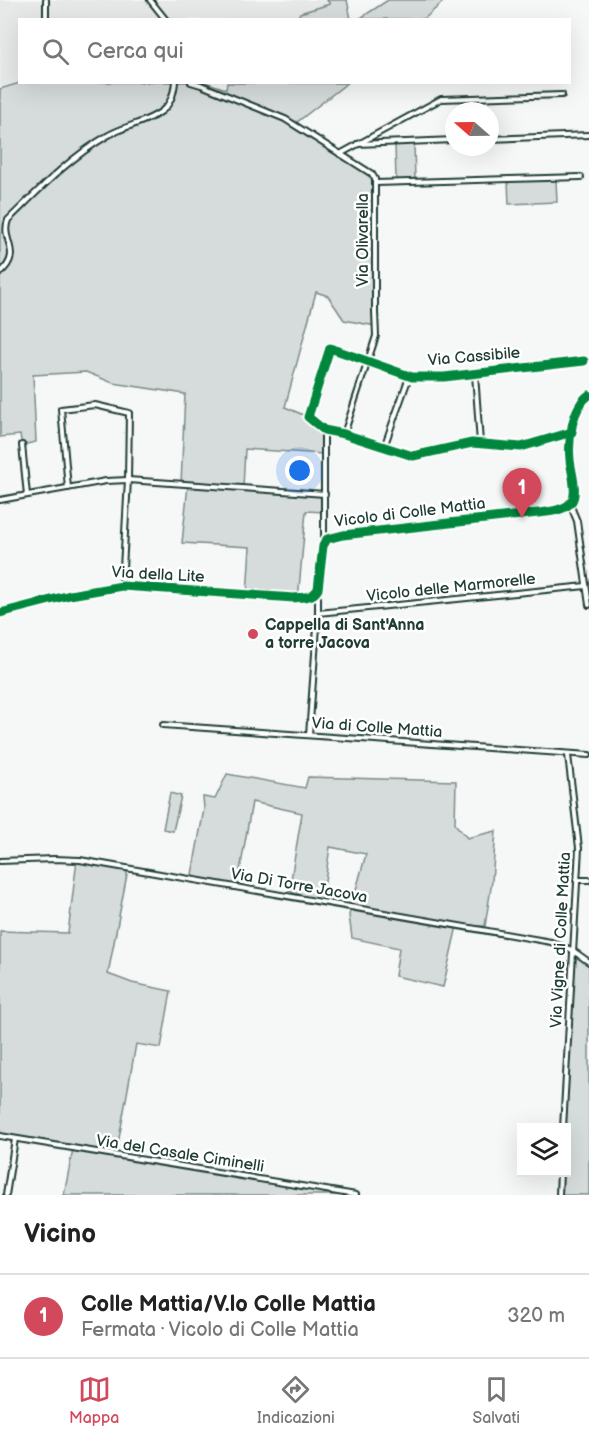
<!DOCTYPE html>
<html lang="it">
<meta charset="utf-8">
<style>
body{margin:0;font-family:"Balsamiq Sans",sans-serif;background:#f2f2f2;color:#222}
.controls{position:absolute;right:18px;bottom:18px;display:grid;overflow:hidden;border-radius:0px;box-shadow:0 6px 24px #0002}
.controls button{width:54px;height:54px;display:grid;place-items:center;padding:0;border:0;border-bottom:2px solid #e0e0e0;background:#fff;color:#222;font:30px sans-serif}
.compass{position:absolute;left:445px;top:102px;width:54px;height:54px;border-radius:50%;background:#fff;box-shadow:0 6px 24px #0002;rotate:290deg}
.you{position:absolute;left:300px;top:471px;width:21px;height:21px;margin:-15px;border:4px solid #fff;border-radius:50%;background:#1a73e8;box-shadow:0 0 0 9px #1a73e833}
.badge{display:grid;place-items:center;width:39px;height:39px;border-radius:50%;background:#d1495b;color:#fff;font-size:20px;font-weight:700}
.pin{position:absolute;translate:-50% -50px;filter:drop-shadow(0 2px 3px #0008)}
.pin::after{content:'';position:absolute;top:32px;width:21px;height:18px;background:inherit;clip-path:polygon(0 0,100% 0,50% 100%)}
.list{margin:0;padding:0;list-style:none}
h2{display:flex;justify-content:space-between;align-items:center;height:78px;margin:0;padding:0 24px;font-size:26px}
h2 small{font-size:20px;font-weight:400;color:#767676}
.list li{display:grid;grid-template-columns:39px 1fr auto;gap:18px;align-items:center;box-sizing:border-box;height:84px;padding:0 24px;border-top:2px solid #e0e0e0}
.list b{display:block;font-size:22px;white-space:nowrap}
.list p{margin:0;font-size:20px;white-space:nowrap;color:#767676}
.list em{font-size:20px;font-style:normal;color:#767676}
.icon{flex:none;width:33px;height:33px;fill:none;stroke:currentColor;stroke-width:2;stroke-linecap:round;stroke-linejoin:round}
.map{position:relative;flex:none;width:589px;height:1195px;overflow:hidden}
.search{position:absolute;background:#fff;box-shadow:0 6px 24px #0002;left:18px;right:18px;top:18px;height:66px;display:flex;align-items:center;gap:15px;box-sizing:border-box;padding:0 21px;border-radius:0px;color:#767676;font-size:22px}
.sheet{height:162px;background:#fff}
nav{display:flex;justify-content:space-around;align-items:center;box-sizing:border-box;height:84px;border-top:2px solid #e0e0e0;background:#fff;font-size:16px;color:#767676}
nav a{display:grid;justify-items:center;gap:3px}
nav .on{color:#d1495b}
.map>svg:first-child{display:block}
</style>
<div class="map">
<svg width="589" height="1195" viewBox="0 0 589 1195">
<rect width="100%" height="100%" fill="#f6f7f7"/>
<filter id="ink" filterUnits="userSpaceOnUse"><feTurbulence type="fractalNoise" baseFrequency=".0167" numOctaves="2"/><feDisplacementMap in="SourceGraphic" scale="12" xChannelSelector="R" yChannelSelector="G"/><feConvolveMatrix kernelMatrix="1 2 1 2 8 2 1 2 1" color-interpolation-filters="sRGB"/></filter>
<g filter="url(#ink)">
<path fill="#e6e9e8" d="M0,0H327L330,4L301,13L297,19L20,20V82L23,83L0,89Z"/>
<g fill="#d6dcdb" stroke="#7a8c88" stroke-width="1.5">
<path d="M327,0H347L351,19H297L300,13L330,4Z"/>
<path d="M388,0H445L424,19H359Z"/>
<path d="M23,82H205L226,89L227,83H347L296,123L340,154L372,174L376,183V326L344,320L328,296L316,292L285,407L308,417L324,430V454L245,449L243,488L325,494V512L306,511L298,600L247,595L250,547L182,543L188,485L181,484L185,394L113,383L86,372L33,375L36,442L22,445L20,435L0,437V89Z"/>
<path d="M414,144L415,180H396L395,145Z"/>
<path d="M556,180L557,202L509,204L508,181Z"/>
<path d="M227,774L305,788L308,777L456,781L455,824L467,838L496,831L492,881L485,926H457L443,987L395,976L399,948L352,938L349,915L366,854L330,847L322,902L289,891L302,813L252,802L237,888L191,880L204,809L203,797L215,799Z"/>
<path d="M170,793L181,796L173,831L163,829Z"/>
<path d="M77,860L128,869L108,974L132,983L171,991L161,1048L136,1044L116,1155L356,1195H64L73,1149L0,1136V931L68,933Z"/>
<path d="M572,950L589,962V1195H559L560,1173L566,1172V1128L563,1127Z"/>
</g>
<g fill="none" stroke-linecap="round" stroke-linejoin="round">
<g stroke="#1f3d34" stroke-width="8">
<g id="minor">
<path d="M46,0V20"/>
<path d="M150,0L166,20"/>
<path d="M191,82L201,85L285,119L372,174L375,179V312L376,336L344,434"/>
<path d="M490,139L589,135"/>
<path d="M357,144L454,140"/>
<path d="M340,154L441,99L562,95"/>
<path d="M376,183L581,177"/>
<path d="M0,273C24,252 0,241 8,220C39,190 69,158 107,136C124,126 146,123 162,111C171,104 174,93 175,82"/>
<path d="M475,374L480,443"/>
<path d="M324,430V542"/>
<path d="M571,432L521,447L472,443L413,456L344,434L324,430L308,417L330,348L412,377H444L584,361"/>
<path d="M22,445L27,495"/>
<path d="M384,447L409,377"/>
<path d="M68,488L61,409L95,405L129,413L128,480L122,586"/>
<path d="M0,500L106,481L128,480L325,494"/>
<path d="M570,504L577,521L589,605"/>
<path d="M318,613L586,586"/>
<path d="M163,725L589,755"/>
<path d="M309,735L318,613V598L316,592"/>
<path d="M0,861L54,859L80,860L551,942L572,950L589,962"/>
<path d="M576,880H589"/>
<path d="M563,1128L579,848L568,755"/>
<path d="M0,1136L356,1195"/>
<path d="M6,1195L15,1139"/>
<path d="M559,1195L560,1172"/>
</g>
</g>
<g stroke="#1f3d34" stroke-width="9">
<path id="tertiary" d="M0,613L70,595L122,586L294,598C303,597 313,598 318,589L323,546L327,539L343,535L547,512C555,511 567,509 572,501C578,491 571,471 570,460C568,440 572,407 589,395"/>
</g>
<use href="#minor" stroke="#fff" stroke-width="4"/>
<use href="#tertiary" stroke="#fff" stroke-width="4.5"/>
<g stroke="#fff" stroke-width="13">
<g id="cycleway">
<path d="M572,432L521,447L472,443L413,456L344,434L324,430L308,417L330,348L412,377H444L584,361"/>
<path d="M0,613L70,595L122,586L294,598C303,597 313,598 318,589L323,546L327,539L343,535L547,512C555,511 567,509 572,501C578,491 571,471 570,460C568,440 572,407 589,395"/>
</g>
</g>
<use href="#cycleway" stroke="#00873e" stroke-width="9"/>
</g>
</g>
<circle fill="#d1495b" stroke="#fff" stroke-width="2" cx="253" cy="634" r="6"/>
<g text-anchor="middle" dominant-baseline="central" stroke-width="5" stroke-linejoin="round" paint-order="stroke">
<g font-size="16" fill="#1f3d34" stroke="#fff">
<text transform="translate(363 240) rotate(-90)">Via Olivarella</text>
<text transform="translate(474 357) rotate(-5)">Via Cassibile</text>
<text transform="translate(410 513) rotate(-7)">Vicolo di Colle Mattia</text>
<text transform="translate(158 575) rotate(3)">Via della Lite</text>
<text transform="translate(451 588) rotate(-6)">Vicolo delle Marmorelle</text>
<text transform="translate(377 728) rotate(4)">Via di Colle Mattia</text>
<text transform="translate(299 886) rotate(10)">Via Di Torre Jacova</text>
<text transform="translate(561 940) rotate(-87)">Via Vigne di Colle Mattia</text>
<text transform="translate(180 1154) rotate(9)">Via del Casale Ciminelli</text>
</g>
<g font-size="16" font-weight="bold" fill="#1f3d34" stroke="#fff" text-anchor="start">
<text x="265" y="625">Cappella di Sant'Anna<tspan x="265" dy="18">a torre Jacova</tspan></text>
</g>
</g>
</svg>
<div class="controls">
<button><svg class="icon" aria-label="layers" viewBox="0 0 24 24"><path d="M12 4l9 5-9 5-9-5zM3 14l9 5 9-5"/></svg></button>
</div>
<svg class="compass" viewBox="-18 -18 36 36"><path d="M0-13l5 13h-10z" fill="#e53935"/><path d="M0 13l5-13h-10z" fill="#767676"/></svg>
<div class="you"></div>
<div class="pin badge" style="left:522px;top:518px">1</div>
<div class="search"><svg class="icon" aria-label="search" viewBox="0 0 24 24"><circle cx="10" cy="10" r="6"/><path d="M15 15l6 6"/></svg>Cerca qui</div>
</div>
<section class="sheet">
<h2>Vicino<small></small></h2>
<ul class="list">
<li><span class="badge">1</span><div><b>Colle Mattia/V.lo Colle Mattia</b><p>Fermata · Vicolo di Colle Mattia</p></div><em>320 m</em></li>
</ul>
</section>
<nav>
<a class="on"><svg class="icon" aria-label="map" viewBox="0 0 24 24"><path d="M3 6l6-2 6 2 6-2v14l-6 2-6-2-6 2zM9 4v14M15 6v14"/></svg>Mappa</a>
<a><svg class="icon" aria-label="directions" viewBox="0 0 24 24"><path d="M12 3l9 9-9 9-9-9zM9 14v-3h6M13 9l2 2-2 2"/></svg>Indicazioni</a>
<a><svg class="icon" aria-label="saved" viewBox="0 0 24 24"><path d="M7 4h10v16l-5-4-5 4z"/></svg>Salvati</a>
</nav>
